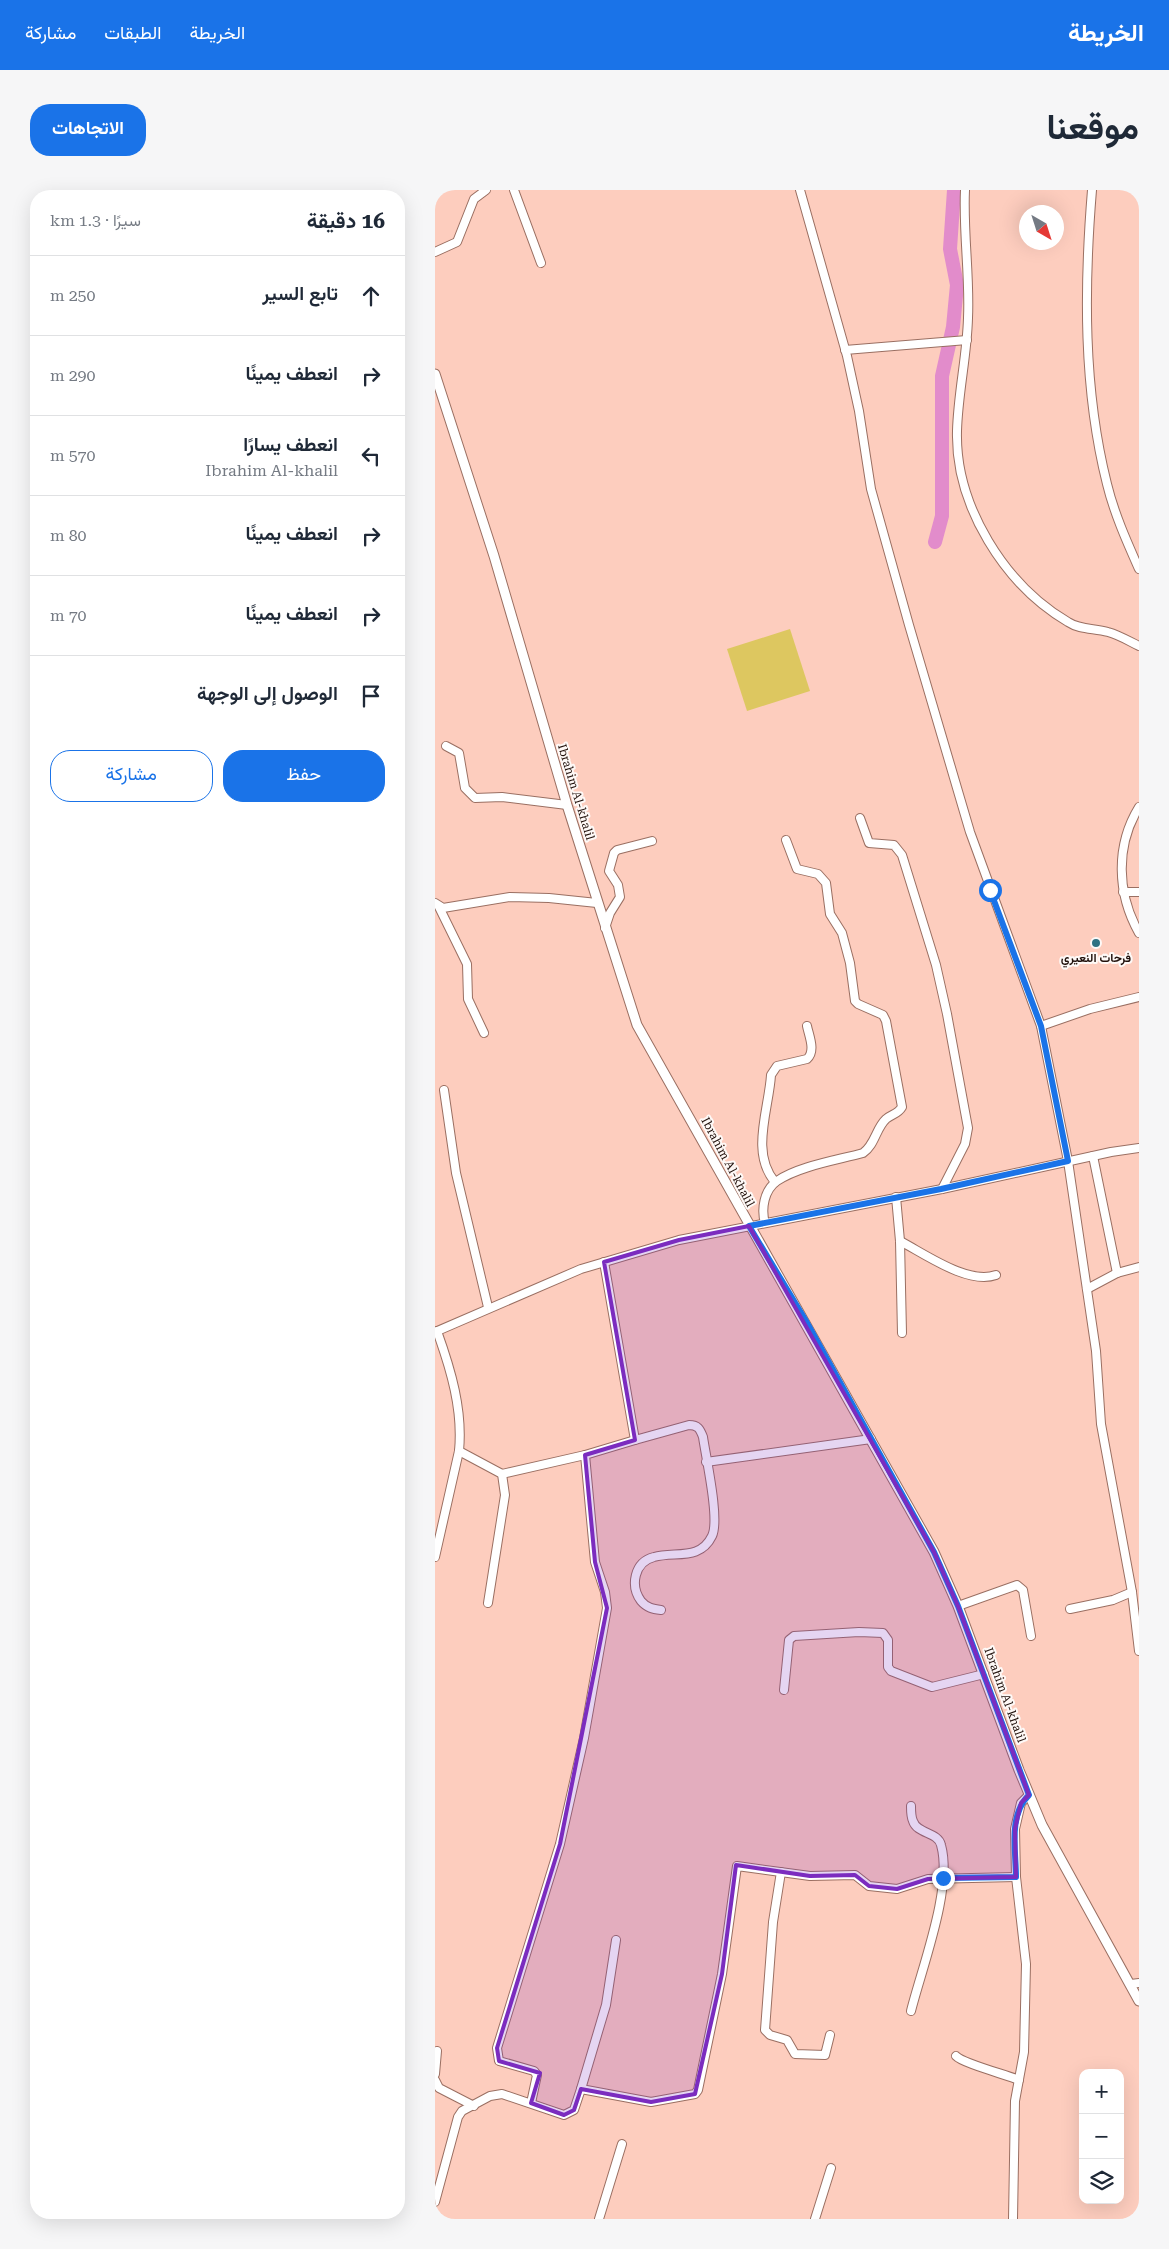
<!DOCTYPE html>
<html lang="ar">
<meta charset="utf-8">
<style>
body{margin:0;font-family:"Roboto Serif",Vazirmatn,serif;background:#f6f6f7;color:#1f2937;direction:rtl}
.controls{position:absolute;right:15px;bottom:15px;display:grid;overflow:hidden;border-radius:10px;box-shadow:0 5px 20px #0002}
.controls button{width:45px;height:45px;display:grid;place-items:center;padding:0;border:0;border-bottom:1px solid #e0e1e3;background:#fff;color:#1f2937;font:25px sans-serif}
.compass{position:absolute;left:584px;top:15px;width:45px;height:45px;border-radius:50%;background:#fff;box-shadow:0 5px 20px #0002;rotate:141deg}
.stop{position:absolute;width:15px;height:15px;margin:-11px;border:4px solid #1a73e8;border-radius:50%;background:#fff}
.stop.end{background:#1a73e8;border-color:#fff;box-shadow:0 1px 5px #0008}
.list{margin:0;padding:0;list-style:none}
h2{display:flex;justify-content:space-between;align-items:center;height:65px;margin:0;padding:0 20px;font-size:21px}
h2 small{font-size:16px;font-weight:400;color:#747a83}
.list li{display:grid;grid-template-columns:32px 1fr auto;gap:15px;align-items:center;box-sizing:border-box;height:80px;padding:0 20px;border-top:1px solid #e0e1e3}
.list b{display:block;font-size:19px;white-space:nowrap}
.list p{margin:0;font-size:16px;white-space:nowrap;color:#747a83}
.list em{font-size:16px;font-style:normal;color:#747a83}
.actions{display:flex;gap:10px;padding:15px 20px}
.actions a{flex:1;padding:11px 0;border:1px solid #1a73e8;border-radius:20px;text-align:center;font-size:18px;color:#1a73e8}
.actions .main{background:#1a73e8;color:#fff}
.icon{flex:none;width:28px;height:28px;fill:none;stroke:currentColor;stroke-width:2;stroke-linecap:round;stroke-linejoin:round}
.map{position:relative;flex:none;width:704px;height:2029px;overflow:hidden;direction:ltr;border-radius:20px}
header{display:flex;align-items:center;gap:30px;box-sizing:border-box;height:70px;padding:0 25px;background:#1a73e8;color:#fff}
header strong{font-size:24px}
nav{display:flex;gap:28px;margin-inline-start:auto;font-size:18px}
.intro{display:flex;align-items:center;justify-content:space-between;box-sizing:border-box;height:120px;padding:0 30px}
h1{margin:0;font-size:35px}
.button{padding:12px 22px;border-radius:20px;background:#1a73e8;color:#fff;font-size:18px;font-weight:700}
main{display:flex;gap:30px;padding:0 30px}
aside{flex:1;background:#fff;border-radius:20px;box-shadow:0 5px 20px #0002}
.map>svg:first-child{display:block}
</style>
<header>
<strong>الخريطة</strong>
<nav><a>الخريطة</a><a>الطبقات</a><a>مشاركة</a></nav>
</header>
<div class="intro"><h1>موقعنا</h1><a class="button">الاتجاهات</a></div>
<main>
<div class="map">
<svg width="704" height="2029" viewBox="0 0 704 2029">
<rect width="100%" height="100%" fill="#fdcdbe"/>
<path fill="#ddc760" d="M355,439L375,501L312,521L292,459Z"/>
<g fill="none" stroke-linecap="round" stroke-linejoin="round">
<path stroke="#e28ccb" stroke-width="14" d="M500,352L507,326V186L518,137L522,95L515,59L519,0"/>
<g stroke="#9a6f62" stroke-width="10">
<g id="minor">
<path d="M79,0L106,73"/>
<path d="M365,0L412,166L424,221L436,299L474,435L535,642L606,836L633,971L661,1161L666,1234L697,1402L704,1461"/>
<path d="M530,0C528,43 535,86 533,128C532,166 523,203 522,241C520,316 570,395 633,432C645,440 660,438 673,442C684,445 694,451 704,456"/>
<path d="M657,0C649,97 648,199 672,294C679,323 692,352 704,379"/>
<path d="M0,62L22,52L39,9L51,0"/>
<path d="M410,160L532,150"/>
<path d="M11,556L24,563L30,598L40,608L67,607L132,615"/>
<path d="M704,617C680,656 682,704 704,743"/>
<path d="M425,628L434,653L459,655L467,665L501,775L512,824L533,938L530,954L507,999"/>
<path d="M688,702H704"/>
<path d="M0,713L8,718L75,707L114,708L162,713"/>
<path d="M4,717L32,774L33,809L49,843"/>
<path d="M170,738L175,723L185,707L183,695L174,681L179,663L182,660L217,651"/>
<path d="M606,836L655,819L704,807"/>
<path d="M9,900L21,983L53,1117"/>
<path d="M658,966L682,1083"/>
<path d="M340,992C315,963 334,919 336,885L342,876L372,869C381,861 374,846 372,836"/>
<path d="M461,1007L465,1051L467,1143"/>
<path d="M330,1033C326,1019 329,1000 342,991C364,976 403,970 428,963C440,955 441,938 451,929C457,924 463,924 467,917L451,831L448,825L423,814L420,811L415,773L407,743L395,724L391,693L383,684L362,679L351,650"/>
<path d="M465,1051C490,1064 533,1095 561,1085"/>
<path d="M169,1072L200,1250L254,1235C263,1235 265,1239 268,1247C271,1268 285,1330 277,1346C265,1371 240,1361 219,1367C199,1372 195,1396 206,1411C212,1418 218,1419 226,1420"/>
<path d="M652,1099L682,1083L704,1077"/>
<path d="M0,1142L146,1079L244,1050L507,999L676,962L704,958"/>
<path d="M24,1261L67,1284L70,1305L53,1413"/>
<path d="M271,1272L436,1249"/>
<path d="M67,1284L150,1265"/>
<path d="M0,1367L24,1261C28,1220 16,1180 2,1141"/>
<path d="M523,1416L582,1395L588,1400L596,1446"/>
<path d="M635,1419L678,1410L697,1402"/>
<path d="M349,1500L354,1450L359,1446L424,1442L448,1443L453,1450V1477L456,1481L497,1497L549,1484"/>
<path d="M476,1616C476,1621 476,1627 478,1631C482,1644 503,1642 506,1655C518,1698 487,1777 476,1821"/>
<path d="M346,1682L338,1732L330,1840L335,1845L352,1850L360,1864L390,1865L395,1845"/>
<path d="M696,1794L704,1793"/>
<path d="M521,1866C527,1873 572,1885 584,1890"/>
<path d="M0,1884L2,1861"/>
<path d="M0,1890L4,1898L39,1916"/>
<path d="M146,1899L171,1815L181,1750"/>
<path d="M96,1913L102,1885L99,1881L64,1871L62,1858L125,1654L149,1548L172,1418L170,1402L160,1372L150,1265L200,1250"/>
<path d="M0,2012L23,1927L27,1921L55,1906L67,1904L129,1925L139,1920L146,1899L216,1912L260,1904L263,1900L287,1784L302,1676L375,1686L420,1685L434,1696L462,1699L493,1689L581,1687"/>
<path d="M164,2029L187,1954"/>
<path d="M380,2029L396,1978"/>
<path d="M578,2029L580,1911L589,1862L591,1774L581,1687L580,1639L586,1613L594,1605"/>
</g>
</g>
<g stroke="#9a6f62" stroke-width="11">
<path id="tertiary" d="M0,184L59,366L132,615L202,835L499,1362L523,1416L584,1580L607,1635L704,1811"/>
</g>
<use href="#minor" stroke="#fff" stroke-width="8"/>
<use href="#tertiary" stroke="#fff" stroke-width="9"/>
</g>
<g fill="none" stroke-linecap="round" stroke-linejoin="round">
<path stroke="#1a73e8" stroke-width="6" d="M508,1688L581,1687C581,1661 573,1625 594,1605L523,1416L499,1362L371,1131L314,1036L506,999L633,971L606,836L555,700"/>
</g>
<path fill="#7b2cbf" fill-opacity="0.2" stroke="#7b2cbf" stroke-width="4" stroke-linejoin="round" d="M314,1036L499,1362L523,1416L594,1605L586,1613L580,1639L581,1687L493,1689L462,1699L434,1696L420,1685L375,1686L301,1675L287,1784L260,1904L216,1912L146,1899L139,1920L129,1925L96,1913L105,1883L64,1871L62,1858L125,1654L172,1418L160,1372L150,1265L200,1250L169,1072L244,1050Z"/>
<circle fill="#2f7283" stroke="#fef9f7" stroke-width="2" cx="661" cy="753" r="5"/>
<g text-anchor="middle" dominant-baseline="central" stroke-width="4" stroke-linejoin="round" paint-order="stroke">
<g font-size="12" fill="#21110c" stroke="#fef9f7">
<text transform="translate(141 602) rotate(73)">Ibrahim Al-khalil</text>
<text transform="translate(293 972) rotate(62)">Ibrahim Al-khalil</text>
<text transform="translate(570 1505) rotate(70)">Ibrahim Al-khalil</text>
</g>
<g font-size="12" font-weight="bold" fill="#21110c" stroke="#fef9f7">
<text x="661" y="768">فرحات النعيري</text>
</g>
</g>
</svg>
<div class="controls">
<button>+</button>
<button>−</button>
<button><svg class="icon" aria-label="layers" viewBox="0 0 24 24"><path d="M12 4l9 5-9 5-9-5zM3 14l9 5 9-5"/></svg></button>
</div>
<svg class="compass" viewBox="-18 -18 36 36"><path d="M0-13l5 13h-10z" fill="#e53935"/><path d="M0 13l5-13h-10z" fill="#747a83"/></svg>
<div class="stop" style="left:555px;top:700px"></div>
<div class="stop end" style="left:508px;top:1688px"></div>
</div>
<aside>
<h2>16 دقيقة<small>سيرًا · 1.3 km</small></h2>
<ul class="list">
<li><svg class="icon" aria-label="ahead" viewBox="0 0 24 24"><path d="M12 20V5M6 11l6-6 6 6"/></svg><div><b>تابع السير</b></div><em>250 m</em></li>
<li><svg class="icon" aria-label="right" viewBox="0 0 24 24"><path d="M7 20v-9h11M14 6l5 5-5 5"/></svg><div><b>انعطف يمينًا</b></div><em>290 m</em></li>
<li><svg class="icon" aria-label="left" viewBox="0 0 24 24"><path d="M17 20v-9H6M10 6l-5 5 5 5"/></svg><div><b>انعطف يسارًا</b><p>Ibrahim Al-khalil</p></div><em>570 m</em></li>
<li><svg class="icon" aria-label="right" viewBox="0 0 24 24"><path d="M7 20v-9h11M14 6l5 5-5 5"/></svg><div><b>انعطف يمينًا</b></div><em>80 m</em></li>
<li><svg class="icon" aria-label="right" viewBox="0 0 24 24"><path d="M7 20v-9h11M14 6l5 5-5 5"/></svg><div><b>انعطف يمينًا</b></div><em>70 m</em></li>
<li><svg class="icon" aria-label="arrive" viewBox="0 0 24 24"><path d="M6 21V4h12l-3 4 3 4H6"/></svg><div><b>الوصول إلى الوجهة</b></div></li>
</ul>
<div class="actions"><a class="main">حفظ</a><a>مشاركة</a></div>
</aside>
</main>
